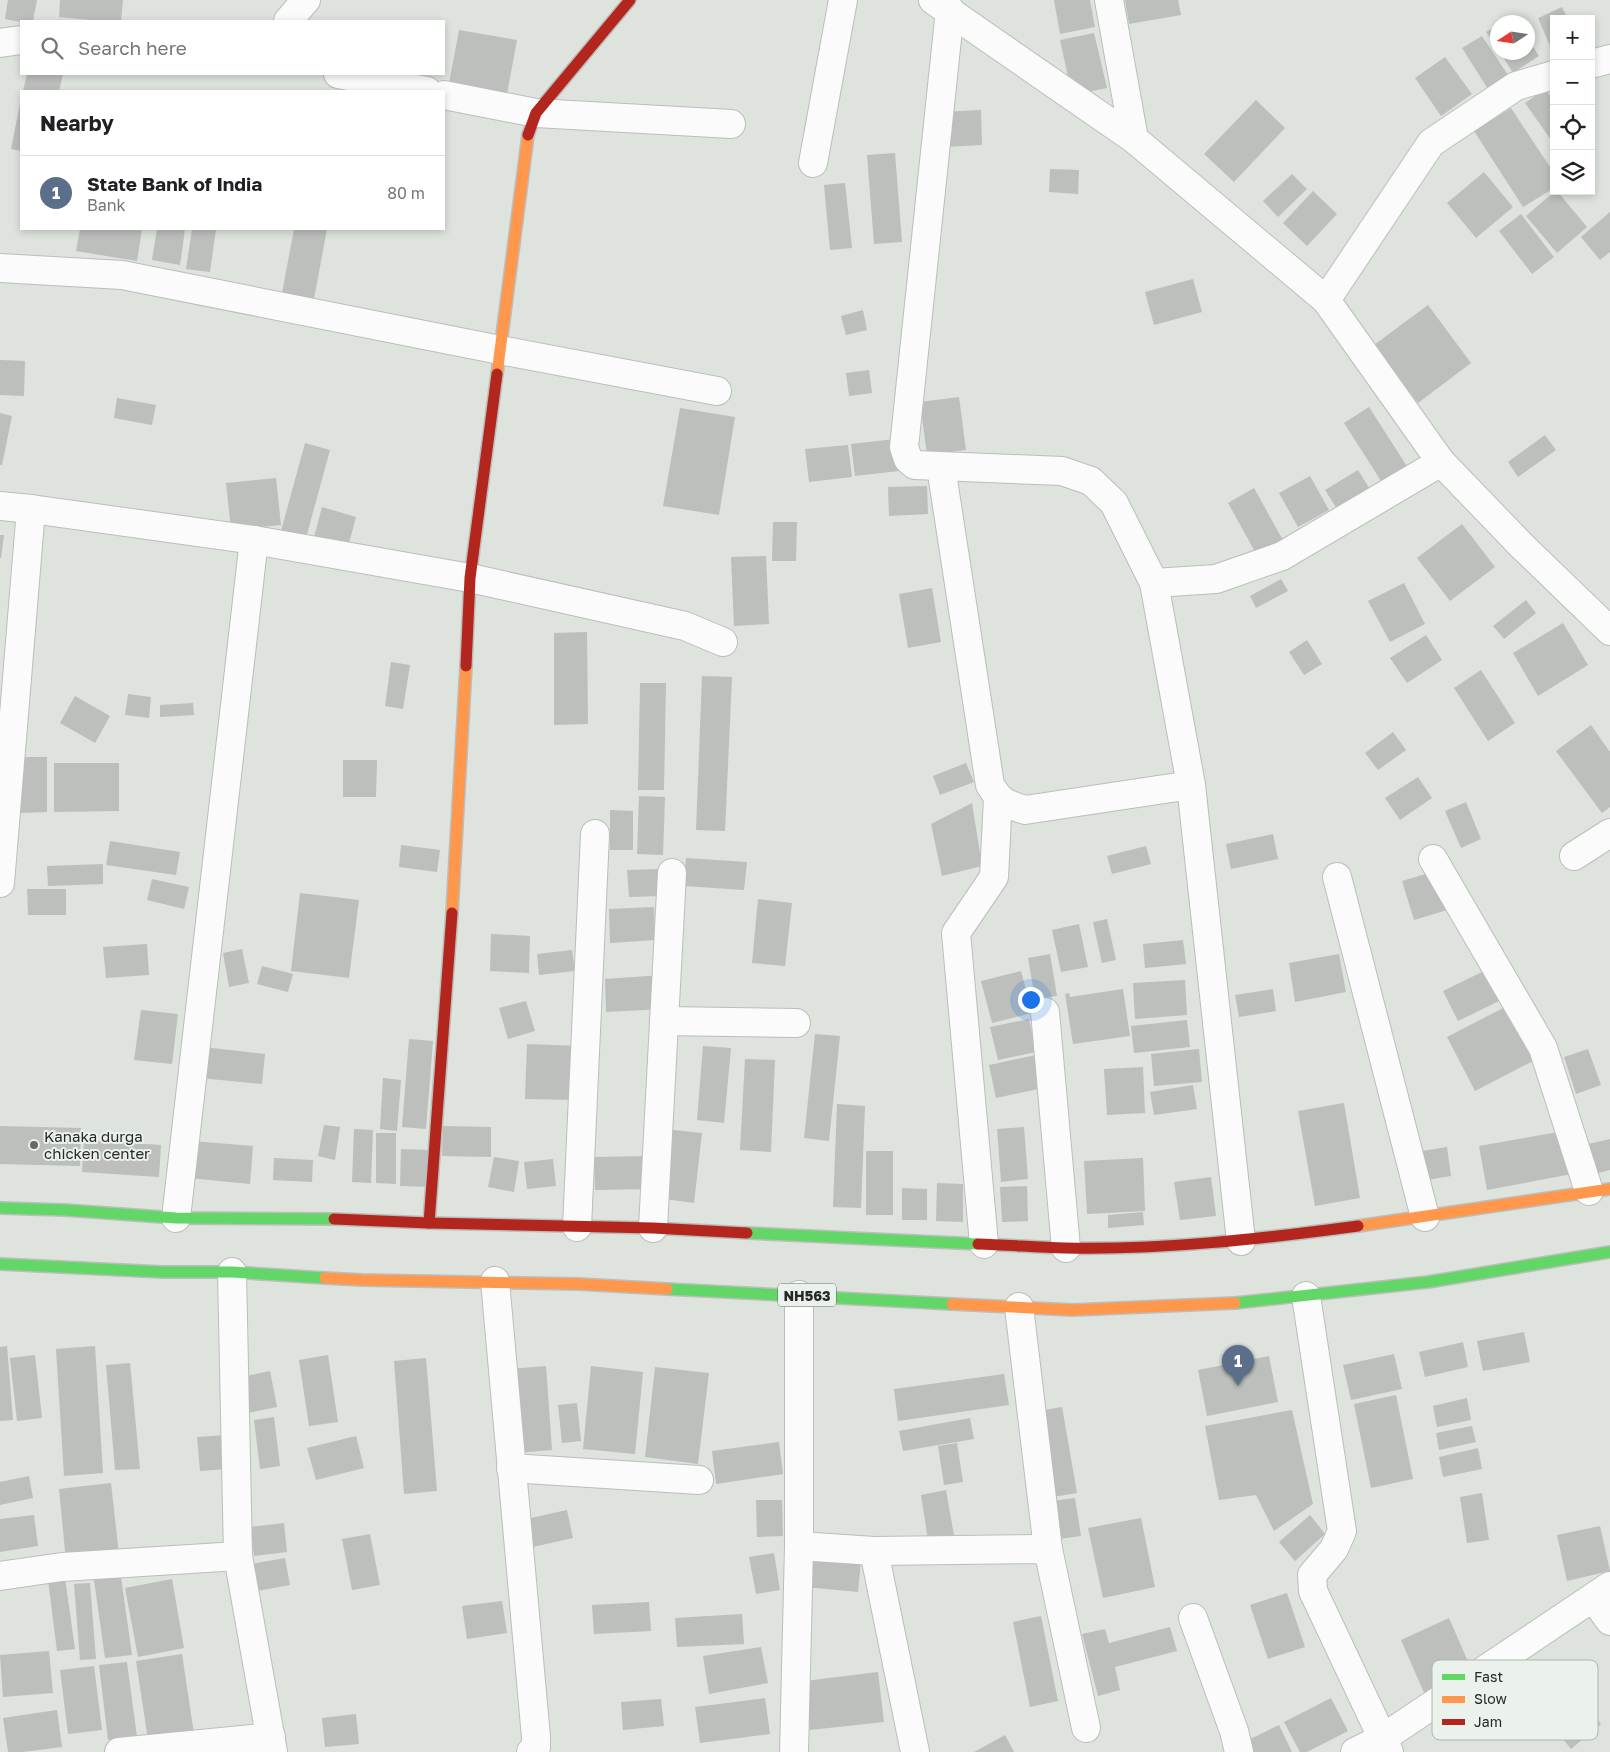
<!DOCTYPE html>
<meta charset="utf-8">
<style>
body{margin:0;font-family:"Golos Text",sans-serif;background:#f6f6f6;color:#202124}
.controls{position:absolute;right:15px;top:15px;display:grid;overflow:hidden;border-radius:0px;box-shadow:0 2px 8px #0003}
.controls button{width:45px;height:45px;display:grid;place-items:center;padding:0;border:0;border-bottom:1px solid #e0e0e0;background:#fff;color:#202124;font:25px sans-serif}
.compass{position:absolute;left:1490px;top:15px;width:45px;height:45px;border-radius:50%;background:#fff;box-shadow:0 2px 8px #0003;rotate:258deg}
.you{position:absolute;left:1030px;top:999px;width:18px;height:18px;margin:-12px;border:4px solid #fff;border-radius:50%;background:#1a73e8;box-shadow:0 0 0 8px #1a73e833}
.badge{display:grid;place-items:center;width:32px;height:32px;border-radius:50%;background:#666a66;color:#fff;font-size:16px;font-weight:700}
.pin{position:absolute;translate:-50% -41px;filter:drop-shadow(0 1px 2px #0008)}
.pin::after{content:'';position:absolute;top:26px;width:18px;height:15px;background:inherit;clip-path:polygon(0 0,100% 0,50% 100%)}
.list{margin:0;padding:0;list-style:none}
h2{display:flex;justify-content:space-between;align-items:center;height:65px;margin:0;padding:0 20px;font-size:21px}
h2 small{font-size:16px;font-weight:400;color:#757577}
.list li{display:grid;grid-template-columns:32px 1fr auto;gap:15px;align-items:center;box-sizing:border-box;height:75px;padding:0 20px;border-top:1px solid #e0e0e0}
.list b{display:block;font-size:19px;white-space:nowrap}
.list p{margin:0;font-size:16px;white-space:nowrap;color:#757577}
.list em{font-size:16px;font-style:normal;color:#757577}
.icon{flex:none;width:28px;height:28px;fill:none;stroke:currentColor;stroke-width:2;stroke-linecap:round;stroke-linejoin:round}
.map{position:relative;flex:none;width:1610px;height:1752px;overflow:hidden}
.search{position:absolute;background:#fff;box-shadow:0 2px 8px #0003;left:20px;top:20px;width:425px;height:55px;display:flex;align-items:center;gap:12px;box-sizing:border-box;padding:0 18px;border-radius:0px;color:#757577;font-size:19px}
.panel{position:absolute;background:#fff;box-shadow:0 2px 8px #0003;left:20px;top:90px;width:425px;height:140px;border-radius:0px}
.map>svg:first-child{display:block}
</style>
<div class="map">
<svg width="1610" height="1752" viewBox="0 0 1610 1752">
<rect width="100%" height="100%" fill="#dee3de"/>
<g fill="#bcbfbc">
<path d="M8,0H37L33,21L21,22L5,19Z"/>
<path d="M60,0H123L121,21H101L59,17Z"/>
<path d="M1054,0H1090L1095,27L1060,34Z"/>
<path d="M1125,0H1178L1181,15L1129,24Z"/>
<path d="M1562,7L1568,19H1554V55L1538,18Z"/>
<path d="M1513,15L1517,22H1501Z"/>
<path d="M1498,25V49L1486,32Z"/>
<path d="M459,30L517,40L507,94L449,83Z"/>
<path d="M1094,33L1107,88L1072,95L1060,40Z"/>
<path d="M1482,36L1508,75L1488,89L1462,48Z"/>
<path d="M1528,39L1539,56L1513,73L1500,52H1528Z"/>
<path d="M1445,57L1472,94L1441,116L1415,78Z"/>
<path d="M27,74H63L59,91H23Z"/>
<path d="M1545,89L1554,101V144L1525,103Z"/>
<path d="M1256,100L1285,128L1234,182L1204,154Z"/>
<path d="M20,104H21V151L11,149Z"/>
<path d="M1511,108L1554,173V188L1523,207L1474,131Z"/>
<path d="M981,110L982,145L944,147L942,112Z"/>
<path d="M895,153L902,242L874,244L867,155Z"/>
<path d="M1050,169L1079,170L1078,194L1049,192Z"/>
<path d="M1484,172L1513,207L1476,238L1447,203Z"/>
<path d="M1292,174L1307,189L1278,217L1263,201Z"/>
<path d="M845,183L852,248L830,250L824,185Z"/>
<path d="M1313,191L1337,214L1307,246L1283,223Z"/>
<path d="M1555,191H1557L1587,227L1557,253L1526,216Z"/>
<path d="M1610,212V252L1600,260L1581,237Z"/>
<path d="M1521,214L1554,257L1532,274L1499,231Z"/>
<path d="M80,229H142L137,261L76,251Z"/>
<path d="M157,229H185L180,265L152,260Z"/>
<path d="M192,229H216L210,272L186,269Z"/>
<path d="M294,229H327L314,299L282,293Z"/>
<path d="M1193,279L1202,312L1154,325L1145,292Z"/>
<path d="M1428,305L1471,363L1418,403L1374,345Z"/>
<path d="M863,310L867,330L846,335L841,316Z"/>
<path d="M0,360L25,361L24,396L0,395Z"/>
<path d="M869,370L872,393L849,396L846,373Z"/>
<path d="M959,397L966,450L927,455L920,402Z"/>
<path d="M117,398L156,405L152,425L114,418Z"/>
<path d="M1369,407L1408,468L1383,484L1344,423Z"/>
<path d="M680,408L735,417L719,515L663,506Z"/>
<path d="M0,413L12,416L2,465H0Z"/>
<path d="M1545,435L1556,450L1518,477L1508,462Z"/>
<path d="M895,439L899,471L855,476L851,444Z"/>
<path d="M305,443L330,450L306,538L281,531Z"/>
<path d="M848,445L852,477L809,482L805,449Z"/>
<path d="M1358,470L1371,491L1339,512L1325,490Z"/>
<path d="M1310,476L1329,510L1298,527L1279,493Z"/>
<path d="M276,478L281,525L231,530L226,483Z"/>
<path d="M927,486L928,514L889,516L888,487Z"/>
<path d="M1254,488L1284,542L1258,557L1228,503Z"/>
<path d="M322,507L356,517L347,551L313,541Z"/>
<path d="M773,522H797L796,561H772Z"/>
<path d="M1462,524L1495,567L1450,601L1417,558Z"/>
<path d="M0,535H4L1,558H0Z"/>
<path d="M766,556L769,624L734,626L731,557Z"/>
<path d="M1281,579L1288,591L1256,608L1250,596Z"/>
<path d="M1404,583L1425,624L1390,642L1368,601Z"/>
<path d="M932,588L941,642L908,648L899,594Z"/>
<path d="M1526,600L1536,613L1504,639L1493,626Z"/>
<path d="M1563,623L1588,665L1538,696L1513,653Z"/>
<path d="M587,632L588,724L554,725V633Z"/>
<path d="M1426,635L1442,660L1407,683L1390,658Z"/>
<path d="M1307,640L1322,664L1304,675L1289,652Z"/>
<path d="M391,662L410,665L403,709L385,706Z"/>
<path d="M1481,670L1515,723L1488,741L1454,688Z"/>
<path d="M702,676L732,677L725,831L696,830Z"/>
<path d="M640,683H666L664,790H638Z"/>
<path d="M128,694L151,697L149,718L125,715Z"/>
<path d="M75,696L110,716L95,743L60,723Z"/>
<path d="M193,703L194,715L160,717V705Z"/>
<path d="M1591,725L1610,752V807L1602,813L1556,751Z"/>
<path d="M1393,732L1406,750L1378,770L1365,753Z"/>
<path d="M20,757H47V812L20,813Z"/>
<path d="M343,760H377L376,797H343Z"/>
<path d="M54,763H119V811L54,812Z"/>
<path d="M966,763L974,782L940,795L933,776Z"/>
<path d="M1418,777L1432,798L1400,820L1385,798Z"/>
<path d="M639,796L665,797L663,855L637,854Z"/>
<path d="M1466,802L1481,839L1461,848L1445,811Z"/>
<path d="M972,803L982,866L942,876L931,824Z"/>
<path d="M610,810L633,811V850H610Z"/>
<path d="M1273,834L1278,859L1231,869L1226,844Z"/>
<path d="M110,841L180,852L176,875L106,865Z"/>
<path d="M401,845L440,850L437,872L399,867Z"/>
<path d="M1146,846L1151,864L1112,874L1107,856Z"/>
<path d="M686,858L747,862L744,890L684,886Z"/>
<path d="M103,864V884L48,886L47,866Z"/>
<path d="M660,869L661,896L629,897L627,870Z"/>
<path d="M1436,871L1447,910L1414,920L1402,881Z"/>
<path d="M152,879L189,887L184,909L147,900Z"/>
<path d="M27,889H66V915H28Z"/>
<path d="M300,893L359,900L349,978L291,971Z"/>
<path d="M758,899L792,903L785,966L752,963Z"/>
<path d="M654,907L655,940L610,943L609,909Z"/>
<path d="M1107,919L1116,960L1102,963L1093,922Z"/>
<path d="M1079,924L1088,967L1061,972L1052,930Z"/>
<path d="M491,934L530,936L529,973L490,971Z"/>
<path d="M1183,940L1186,964L1145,968L1143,944Z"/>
<path d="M147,944L149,975L106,978L103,947Z"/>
<path d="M242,949L249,983L229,987L223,953Z"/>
<path d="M572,950L575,971L539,975L537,954Z"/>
<path d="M1050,954L1057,996L1035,999L1028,958Z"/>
<path d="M1339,954L1346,992L1295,1002L1289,963Z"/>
<path d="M262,966L293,974L288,992L257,984Z"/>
<path d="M1486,970L1501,1000L1458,1021L1443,991Z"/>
<path d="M1021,971L1032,1013L992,1023L981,981Z"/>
<path d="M662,975L663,1009L606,1012L605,979Z"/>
<path d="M1185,980L1187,1015L1135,1019L1133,983Z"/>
<path d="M1123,989L1130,1036L1073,1044L1065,994L1069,993L1070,997Z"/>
<path d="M1273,989L1276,1011L1239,1017L1235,995Z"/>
<path d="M526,1001L535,1031L508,1039L499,1008Z"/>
<path d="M1505,1007L1533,1061L1475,1091L1447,1037Z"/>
<path d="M141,1010L178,1014L172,1064L134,1060Z"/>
<path d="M1029,1019L1036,1052L998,1060L990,1027Z"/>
<path d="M1187,1020L1190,1047L1134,1053L1131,1026Z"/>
<path d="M815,1034L840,1036L829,1141L804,1138Z"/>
<path d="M409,1039L433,1041L426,1129L402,1127Z"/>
<path d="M527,1044L580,1046L579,1100L525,1099Z"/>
<path d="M703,1046L731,1048L724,1123L697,1120Z"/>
<path d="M203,1047L265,1054L262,1084L200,1078Z"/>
<path d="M1199,1049L1202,1082L1154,1086L1151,1054Z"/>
<path d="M1588,1049L1601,1085L1576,1094L1564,1057Z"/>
<path d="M1036,1055L1043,1088L996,1098L989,1065Z"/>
<path d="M745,1059L775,1060L771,1152L740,1150Z"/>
<path d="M1143,1067L1145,1113L1107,1115L1104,1069Z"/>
<path d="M383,1078L401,1080L397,1131L380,1129Z"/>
<path d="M1193,1085L1197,1109L1154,1115L1150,1092Z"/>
<path d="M1344,1103L1360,1198L1315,1206L1298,1111Z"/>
<path d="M837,1104L865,1106L861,1208L833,1207Z"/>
<path d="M324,1125L340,1127L335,1160L318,1156Z"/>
<path d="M0,1126L81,1128L80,1166L0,1164Z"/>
<path d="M443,1126L491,1127V1157L442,1156Z"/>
<path d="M1024,1127L1028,1179L1001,1182L997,1129Z"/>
<path d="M354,1129L373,1130L371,1183L352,1182Z"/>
<path d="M665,1129L702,1133L694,1203L657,1198Z"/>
<path d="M1564,1131L1572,1174L1487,1190L1479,1146Z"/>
<path d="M376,1133H396V1184L376,1183Z"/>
<path d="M1610,1139V1170L1595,1174L1588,1144Z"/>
<path d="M84,1140L161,1145L159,1177L82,1172Z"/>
<path d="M192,1141L253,1146L250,1184L189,1178Z"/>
<path d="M1447,1147L1451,1176L1421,1181L1416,1152Z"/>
<path d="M401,1149L431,1150L430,1187L400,1186Z"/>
<rect x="866" y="1151" width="27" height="64"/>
<path d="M651,1156V1189L595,1190L594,1157Z"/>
<path d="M494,1157L519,1161L514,1192L488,1187Z"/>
<path d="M274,1158L313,1160L312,1182L273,1180Z"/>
<path d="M1143,1158L1145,1211L1087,1214L1084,1161Z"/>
<path d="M553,1159L556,1186L527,1189L524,1162Z"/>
<path d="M1211,1177L1216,1216L1180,1220L1174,1182Z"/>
<path d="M937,1183L963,1184V1222L936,1221Z"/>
<path d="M1027,1186L1028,1221L1002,1222L1000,1187Z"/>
<path d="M902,1188L927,1189V1220H902Z"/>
<path d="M1143,1212L1144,1225L1108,1228V1215Z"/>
<path d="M1524,1332L1530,1362L1483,1371L1477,1341Z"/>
<path d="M1463,1342L1468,1367L1425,1377L1419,1352Z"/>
<path d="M7,1346L13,1420L0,1421V1347Z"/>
<path d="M95,1346L103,1473L64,1476L56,1349Z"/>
<path d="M1394,1354L1402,1389L1351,1400L1343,1365Z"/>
<path d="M35,1355L42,1418L17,1421L10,1358Z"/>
<path d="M328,1355L338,1422L309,1426L299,1360Z"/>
<path d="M1269,1356L1278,1402L1207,1416L1198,1370Z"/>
<path d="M426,1358L437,1491L404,1494L394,1361Z"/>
<path d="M130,1363L140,1469L115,1470L106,1365Z"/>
<path d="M546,1366L552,1450L515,1453L509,1369Z"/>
<path d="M591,1366L643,1372L635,1454L583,1449Z"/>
<path d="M655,1367L709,1373L698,1464L645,1457Z"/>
<path d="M270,1371L277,1407L248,1413L241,1377Z"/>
<path d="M1004,1374L1009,1405L898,1421L894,1389Z"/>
<path d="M1396,1395L1413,1479L1371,1488L1354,1404Z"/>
<path d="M1467,1398L1471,1420L1437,1427L1433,1406Z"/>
<path d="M577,1403L581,1441L562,1443L558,1405Z"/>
<path d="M1062,1407L1077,1493L1053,1497L1038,1411Z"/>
<path d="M1292,1410L1313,1504L1274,1531L1256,1495L1219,1500L1205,1426Z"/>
<path d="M274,1417L280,1466L260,1469L254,1420Z"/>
<path d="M970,1418L974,1439L903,1451L899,1431Z"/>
<path d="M1472,1426L1476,1442L1439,1450L1436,1433Z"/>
<path d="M226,1435L228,1469L200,1471L197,1437Z"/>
<path d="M356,1436L364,1468L316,1480L307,1448Z"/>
<path d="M779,1442L783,1474L716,1484L712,1451Z"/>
<path d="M957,1443L963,1482L944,1485L938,1446Z"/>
<path d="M1478,1448L1482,1469L1443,1477L1439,1457Z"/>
<path d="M29,1476L33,1498L0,1505V1482Z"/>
<path d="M111,1483L119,1555L66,1561L59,1489Z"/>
<path d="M946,1490L955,1541L929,1546L921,1495Z"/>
<path d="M1482,1493L1489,1540L1467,1543L1460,1497Z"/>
<path d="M1075,1498L1081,1536L1059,1539L1052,1501Z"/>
<path d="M756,1500H782L783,1536L757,1537Z"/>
<path d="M567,1510L573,1538L528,1548L522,1520Z"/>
<path d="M34,1515L38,1546L0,1552V1519Z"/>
<path d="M1310,1515L1325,1534L1295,1561L1279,1542Z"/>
<path d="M1141,1518L1155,1587L1103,1598L1088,1528Z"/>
<path d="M284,1523L287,1552L254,1556L250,1527Z"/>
<path d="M1600,1526L1610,1571L1567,1581L1557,1535Z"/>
<path d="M370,1534L380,1585L352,1590L342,1539Z"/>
<path d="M774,1553L780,1590L756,1594L749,1557Z"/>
<path d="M809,1555L861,1560L858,1592L805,1587Z"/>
<path d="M285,1558L290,1585L257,1591L251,1564Z"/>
<path d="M121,1577L132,1655L105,1658L94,1580Z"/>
<path d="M65,1578L75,1649L57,1651L48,1580Z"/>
<path d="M172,1579L184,1648L138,1657L125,1588Z"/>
<path d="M90,1583L96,1659L80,1660L74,1584Z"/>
<path d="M1287,1593L1305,1647L1268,1659L1250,1605Z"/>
<path d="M502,1601L507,1633L467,1639L462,1606Z"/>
<path d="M649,1602L651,1631L594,1634L592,1605Z"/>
<path d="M742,1614L744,1644L677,1647L675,1618Z"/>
<path d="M1041,1616L1058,1701L1030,1707L1013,1622Z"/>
<path d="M1449,1618L1473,1673L1425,1695L1401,1640Z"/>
<path d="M1170,1627L1177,1651L1115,1667L1120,1690L1098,1696L1082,1634L1105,1629L1109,1643Z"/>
<path d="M761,1647L768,1683L709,1694L703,1656Z"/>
<path d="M49,1651L53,1693L3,1697L0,1655Z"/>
<path d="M182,1654L194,1734L148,1740L136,1661Z"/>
<path d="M127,1662L137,1737L108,1740L99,1665Z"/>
<path d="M94,1666L102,1730L68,1734L60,1670Z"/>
<path d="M878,1672L884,1722L810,1730L805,1681Z"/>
<path d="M765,1698L770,1734L700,1743L695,1707Z"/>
<path d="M1331,1698L1348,1731L1307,1752H1300L1284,1722Z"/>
<path d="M661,1699L664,1726L623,1730L621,1702Z"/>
<path d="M1585,1706L1601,1724L1571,1749L1556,1730Z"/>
<path d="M57,1710L62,1747L22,1752H8L3,1718Z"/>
<path d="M356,1714L359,1744L325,1747L322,1718Z"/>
<path d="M1279,1725L1292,1752H1249L1244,1742Z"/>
<path d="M1005,1735L1014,1752H974Z"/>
</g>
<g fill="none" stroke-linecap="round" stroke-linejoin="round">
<g stroke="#bbbebb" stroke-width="30">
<g id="street">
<path d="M933,0L1134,139L1326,300L1441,462L1521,545L1610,631"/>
<path d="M1109,0L1134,139"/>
<path d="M950,10L904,447L908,459L915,465L1062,471L1091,481L1114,503L1154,583L1216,579L1282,556L1441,462"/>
<path d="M288,21L306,0"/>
<path d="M0,43L21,40"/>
<path d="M1591,64L1610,59"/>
<path d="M338,74L427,91"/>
<path d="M444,95L536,113L731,124"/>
<path d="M813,163L843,0"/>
<path d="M0,268L122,275L500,350L717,391"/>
<path d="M1326,300L1431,143L1516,86L1554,75"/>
<path d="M941,467L990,785C1000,802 1006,804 1025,810L1191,785"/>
<path d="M0,506L31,509L254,540L470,578L685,626L723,642"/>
<path d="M1154,583L1191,785L1241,1241"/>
<path d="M1574,856L1610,833"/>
<path d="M1433,859L1543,1048L1589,1191"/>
<path d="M1337,877L1425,1217"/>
<path d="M0,883L31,509"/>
<path d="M1045,1012L1066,1248"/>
<path d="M664,1021L796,1023"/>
<path d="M176,1218L254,540"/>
<path d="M577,1227L595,834"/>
<path d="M653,1228L672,873"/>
<path d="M984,1244L956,933L994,877L998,798"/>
<path d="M232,1272L238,1556L273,1752"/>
<path d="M495,1281L536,1737V1747L531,1752"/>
<path d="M1306,1296L1342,1531L1334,1549L1312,1575L1313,1591L1389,1752"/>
<path d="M1019,1307L1048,1549"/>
<path d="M511,1468L699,1480"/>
<path d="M799,1546L874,1551L1048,1549L1086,1728"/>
<path d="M874,1551L915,1752"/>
<path d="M0,1576L62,1567L238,1556"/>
<path d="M1593,1598L1610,1621"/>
<path d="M1193,1618L1234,1731L1239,1752"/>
<path d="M119,1752L271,1737"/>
<path d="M794,1752L799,1546V1295"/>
<path d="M1355,1752L1383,1738L1610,1586"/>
</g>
</g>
<g stroke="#bbbebb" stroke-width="14">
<g id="fast">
<path d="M0,1208L65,1210L176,1218L334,1219"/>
<path d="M747,1233L978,1244"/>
<path d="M0,1264L162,1272H232L325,1278"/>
<path d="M667,1289L952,1304"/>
<path d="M1235,1303L1428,1282L1610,1252"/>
</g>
</g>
<g stroke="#bbbebb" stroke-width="14">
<g id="slow">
<path d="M497,374L528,135"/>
<path d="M452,913L466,666"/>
<path d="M1358,1226L1610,1189"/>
<path d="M325,1278L362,1280L579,1284L667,1289"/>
<path d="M952,1304L1073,1310L1235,1303"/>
</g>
</g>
<g stroke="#bbbebb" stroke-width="14">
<g id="jam">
<path d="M528,135L536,113L630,0"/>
<path d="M466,666L470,578L497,374"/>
<path d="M334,1219L429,1223L653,1228L747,1233"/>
<path d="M429,1223L452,913"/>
<path d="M978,1244C1007,1245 1036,1247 1065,1248C1163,1250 1261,1239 1358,1226"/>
</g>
</g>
<use href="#street" stroke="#fafbfa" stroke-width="28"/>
<use href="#fast" stroke="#63d668" stroke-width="11"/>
<use href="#slow" stroke="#ff974d" stroke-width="11"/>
<use href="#jam" stroke="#b3261e" stroke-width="11"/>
</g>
<circle fill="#666a66" stroke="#eaf2eb" stroke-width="2" cx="34" cy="1145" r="5"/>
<g text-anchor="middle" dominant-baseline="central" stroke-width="4" stroke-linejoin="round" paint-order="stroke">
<rect fill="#eaf2eb" stroke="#616561" stroke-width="1" x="778" y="1283.5" width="58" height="23" rx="4"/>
<g font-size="14" font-weight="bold" fill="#262926">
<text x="807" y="1295">NH563</text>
</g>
<g font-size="15" fill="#262926" stroke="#eaf2eb" text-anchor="start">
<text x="44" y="1136">Kanaka durga<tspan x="44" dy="17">chicken center</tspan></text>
</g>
</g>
<rect x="1432" y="1660" width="166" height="80" rx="8" fill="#eaf2eb" stroke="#afb6b0" stroke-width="1"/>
<rect x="1442" y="1674" width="23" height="6" fill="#63d668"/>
<rect x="1442" y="1696" width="23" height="7" fill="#ff974d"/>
<rect x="1442" y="1719" width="23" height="6" fill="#b3261e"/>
<g font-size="14" fill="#262926">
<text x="1474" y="1682">Fast</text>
<text x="1474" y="1704">Slow</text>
<text x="1474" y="1727">Jam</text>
</g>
</svg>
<div class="controls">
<button>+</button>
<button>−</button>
<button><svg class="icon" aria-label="locate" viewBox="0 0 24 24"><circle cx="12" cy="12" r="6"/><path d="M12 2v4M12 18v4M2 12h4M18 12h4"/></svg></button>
<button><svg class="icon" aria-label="layers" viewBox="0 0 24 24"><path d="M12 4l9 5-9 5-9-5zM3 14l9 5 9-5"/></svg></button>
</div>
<svg class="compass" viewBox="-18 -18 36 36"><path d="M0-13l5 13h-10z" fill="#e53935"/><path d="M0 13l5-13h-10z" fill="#757577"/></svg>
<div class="you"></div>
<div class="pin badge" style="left:1238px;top:1386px;background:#5c6f8a">1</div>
<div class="search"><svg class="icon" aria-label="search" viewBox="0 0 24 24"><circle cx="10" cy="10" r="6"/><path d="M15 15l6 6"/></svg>Search here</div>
<section class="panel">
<h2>Nearby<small></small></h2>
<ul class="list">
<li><span class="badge" style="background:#5c6f8a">1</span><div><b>State Bank of India</b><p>Bank</p></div><em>80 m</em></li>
</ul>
</section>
</div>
